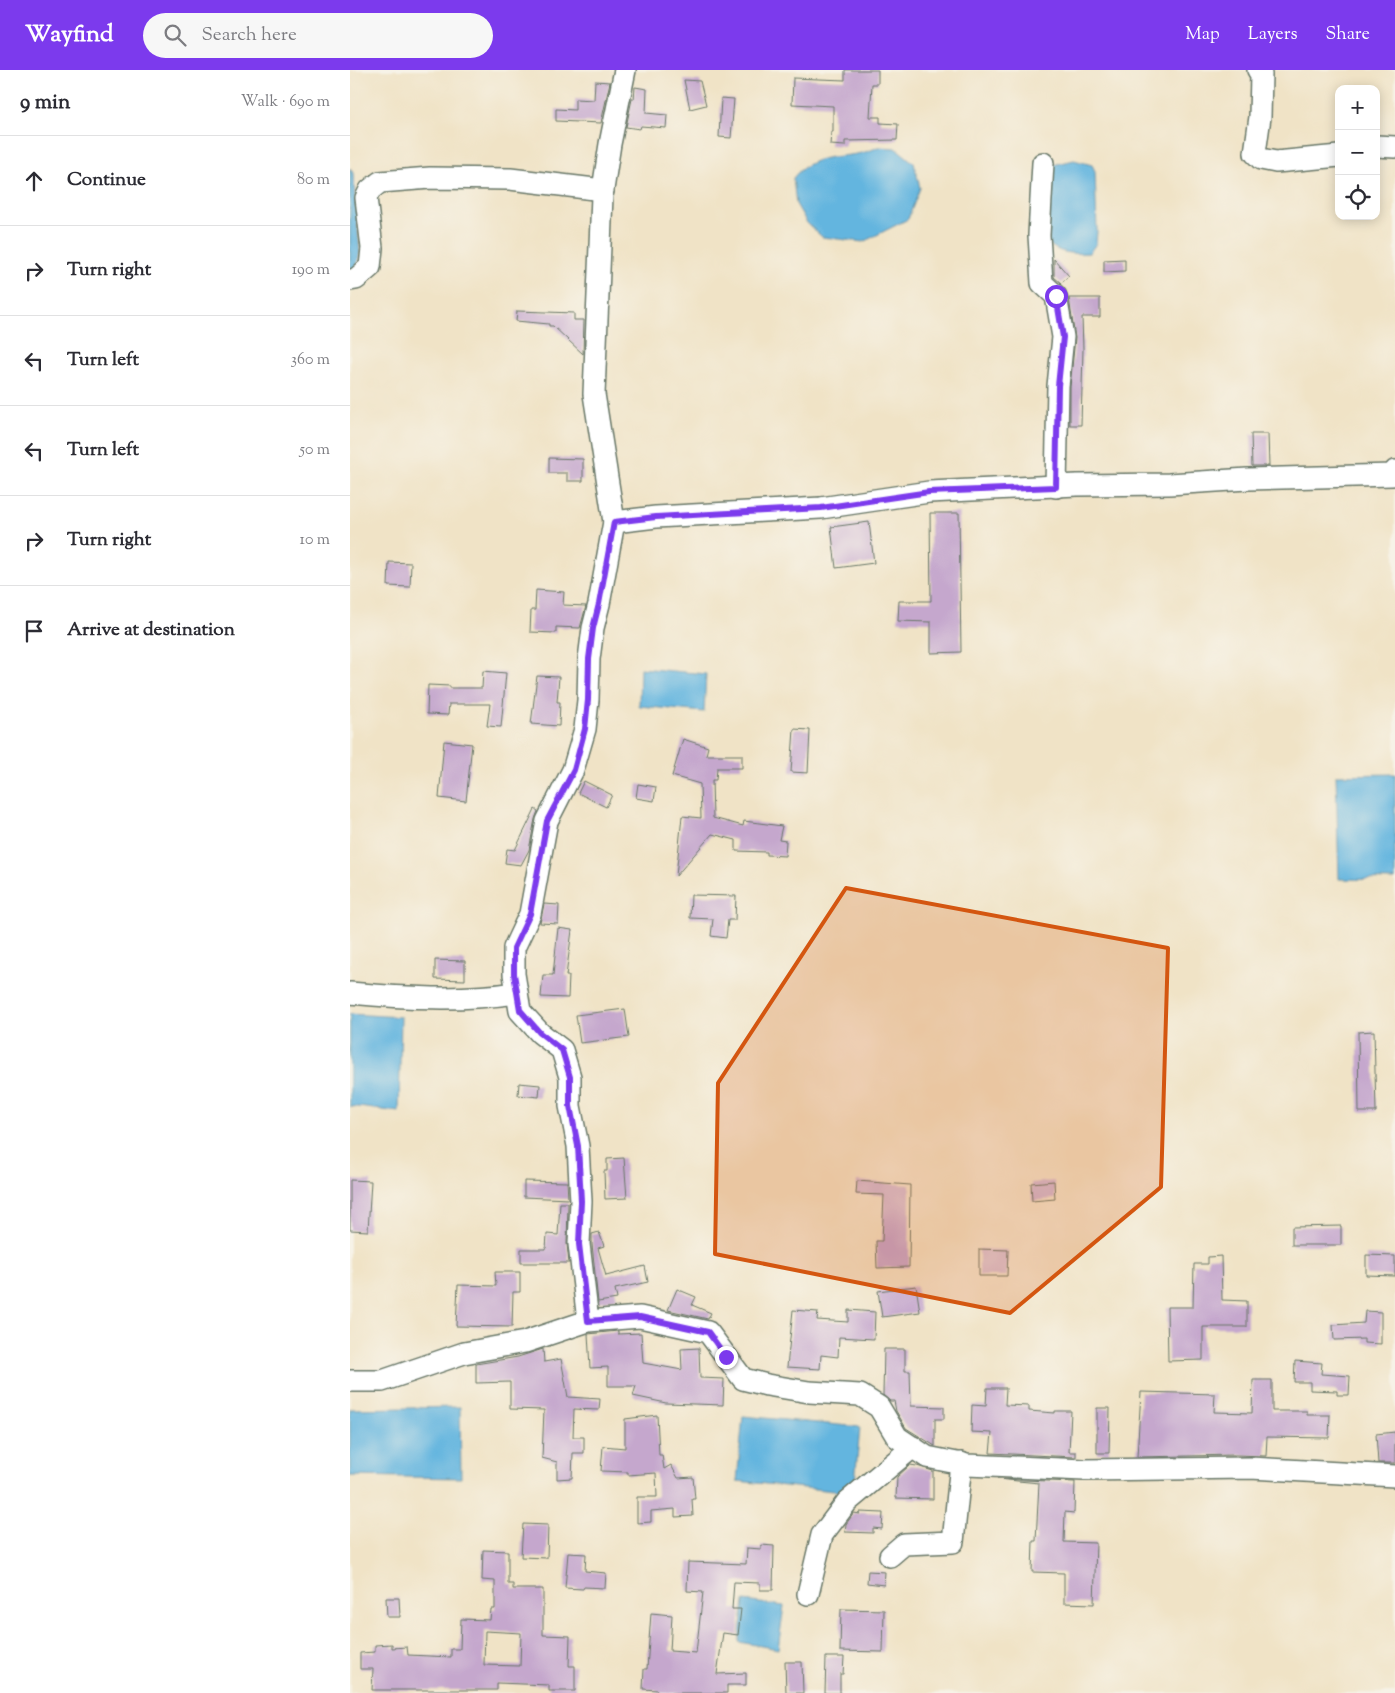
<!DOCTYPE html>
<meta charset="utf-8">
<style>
body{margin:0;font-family:"Sorts Mill Goudy",serif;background:#f7f7f7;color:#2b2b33}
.controls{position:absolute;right:15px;top:15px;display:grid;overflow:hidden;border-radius:10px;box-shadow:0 2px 12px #0003}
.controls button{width:45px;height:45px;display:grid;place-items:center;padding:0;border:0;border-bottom:1px solid #e1e1e2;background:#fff;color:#2b2b33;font:25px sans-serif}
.stop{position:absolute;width:15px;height:15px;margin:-11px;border:4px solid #7c3aed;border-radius:50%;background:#fff}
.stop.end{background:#7c3aed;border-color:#fff;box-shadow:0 1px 5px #0008}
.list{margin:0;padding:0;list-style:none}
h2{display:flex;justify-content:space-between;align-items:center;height:65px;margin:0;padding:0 20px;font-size:21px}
h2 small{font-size:16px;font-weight:400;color:#7c7c81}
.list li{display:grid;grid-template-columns:32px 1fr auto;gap:15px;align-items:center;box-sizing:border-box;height:90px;padding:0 20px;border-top:1px solid #e1e1e2}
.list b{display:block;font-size:19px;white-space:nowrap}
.list em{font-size:16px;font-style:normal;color:#7c7c81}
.icon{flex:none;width:28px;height:28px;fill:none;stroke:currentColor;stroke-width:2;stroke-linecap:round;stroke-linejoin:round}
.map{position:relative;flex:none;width:1045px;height:1623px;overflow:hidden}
header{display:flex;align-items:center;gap:30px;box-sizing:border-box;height:70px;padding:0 25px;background:#7c3aed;color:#fff}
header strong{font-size:24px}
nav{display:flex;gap:28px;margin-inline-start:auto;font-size:18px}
.search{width:350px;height:45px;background:#f7f7f7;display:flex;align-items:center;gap:12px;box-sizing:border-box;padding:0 18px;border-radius:28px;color:#7c7c81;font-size:19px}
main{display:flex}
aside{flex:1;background:#fff}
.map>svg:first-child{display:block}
</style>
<header>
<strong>Wayfind</strong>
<div class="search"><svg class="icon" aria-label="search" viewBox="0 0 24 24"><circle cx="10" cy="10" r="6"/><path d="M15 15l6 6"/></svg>Search here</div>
<nav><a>Map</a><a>Layers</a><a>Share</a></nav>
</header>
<main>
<aside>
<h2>9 min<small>Walk · 690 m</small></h2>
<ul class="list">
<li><svg class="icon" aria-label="ahead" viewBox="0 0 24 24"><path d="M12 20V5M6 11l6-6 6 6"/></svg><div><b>Continue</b></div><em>80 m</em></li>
<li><svg class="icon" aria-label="right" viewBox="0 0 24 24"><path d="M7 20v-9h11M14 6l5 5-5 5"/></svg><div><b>Turn right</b></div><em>190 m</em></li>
<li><svg class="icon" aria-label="left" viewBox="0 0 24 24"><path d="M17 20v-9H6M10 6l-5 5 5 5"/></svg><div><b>Turn left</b></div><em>360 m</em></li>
<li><svg class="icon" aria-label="left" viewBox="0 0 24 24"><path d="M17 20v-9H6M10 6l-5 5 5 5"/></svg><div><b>Turn left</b></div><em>50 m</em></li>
<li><svg class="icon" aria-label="right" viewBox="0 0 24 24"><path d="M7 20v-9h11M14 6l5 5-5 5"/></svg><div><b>Turn right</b></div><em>10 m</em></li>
<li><svg class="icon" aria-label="arrive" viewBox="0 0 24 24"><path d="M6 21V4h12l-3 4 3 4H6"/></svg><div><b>Arrive at destination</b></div></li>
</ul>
</aside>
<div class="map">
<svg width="1045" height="1623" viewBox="0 0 1045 1623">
<rect width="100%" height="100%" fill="#f7f3e8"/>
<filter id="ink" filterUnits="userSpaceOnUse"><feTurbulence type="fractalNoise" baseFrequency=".02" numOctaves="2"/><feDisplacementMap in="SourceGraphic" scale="10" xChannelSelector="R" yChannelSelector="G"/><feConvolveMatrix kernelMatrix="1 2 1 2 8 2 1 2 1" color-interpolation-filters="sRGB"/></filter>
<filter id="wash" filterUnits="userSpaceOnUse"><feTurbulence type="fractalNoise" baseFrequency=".0096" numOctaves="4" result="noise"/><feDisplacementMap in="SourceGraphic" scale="20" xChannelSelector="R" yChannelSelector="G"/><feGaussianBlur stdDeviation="1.12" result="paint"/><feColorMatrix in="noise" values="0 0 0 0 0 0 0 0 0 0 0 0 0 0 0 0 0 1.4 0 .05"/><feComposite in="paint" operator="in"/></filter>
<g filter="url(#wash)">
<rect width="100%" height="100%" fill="#f0e3c6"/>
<g fill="#64b5df" stroke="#42798a">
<path d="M528,77L546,78L564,93L570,118L558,149L513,172L472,167L457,153L446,134L443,108C468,77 497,93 528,77Z"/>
<path d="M724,90L742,95L745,101L747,161L746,174L739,183C722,184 708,184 696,171L703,95Z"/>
<path d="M0,98L3,103L10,183L5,203L0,204Z"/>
<path d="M290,598L356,604L354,642L289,636Z"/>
<path d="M1045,704V810L989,809L986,705Z"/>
<path d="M0,944L51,947L49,1042L0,1036Z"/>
<path d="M110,1337L111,1408L0,1406V1339Z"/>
<path d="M393,1346L510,1357L504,1423L387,1411Z"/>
<path d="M394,1531L434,1536L428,1579L389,1572Z"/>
</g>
<g id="blocks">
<g fill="#c5a7cd" fill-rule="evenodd">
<path d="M495,0H528V14H522L520,47H530V53L548,54L547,70L495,71V76L480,75L481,62H483V36L442,34L443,8L495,10Z"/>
<path d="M334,10L350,11L356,35L340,39Z"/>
<path d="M245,11L260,12L251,53L206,51V39L225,40V29L244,30Z"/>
<path d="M285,17L297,19L296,43L317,45L316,58L291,56L290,59L276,57L282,29H284Z"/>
<path d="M371,28L384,29L381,68L369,67Z"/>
<path d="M704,189L719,206L711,213L704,207Z"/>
<path d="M775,189V201L754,202V190Z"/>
<path d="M719,228H750V247H732L733,279L731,355H720V317L725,268Z"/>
<path d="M167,241L224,243V250H234L233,284L203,256H199V254L166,251Z"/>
<path d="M901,364H918L919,396H902Z"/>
<path d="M199,388L233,389V411H217V403H199Z"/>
<path d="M580,443H609L611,582L581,583V552L548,551L549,531H581Z"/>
<path d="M519,452L524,493L486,498L481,457Z"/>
<path d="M39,492L61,493L60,517L38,516Z"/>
<path d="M186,520L214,522L213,535L236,536L230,558L206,557V563L180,562L181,540H185Z"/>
<path d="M133,601L156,603L151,657L137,656L140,634H99L98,645L77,644L78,615L100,616V618H132Z"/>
<path d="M187,606L209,607L207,632H210L209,656L181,654Z"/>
<path d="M444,659L460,660L458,703L441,702Z"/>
<path d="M333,669L358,677L356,685H392V698H367L366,710H362L363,748L393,756L394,751L432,756L429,770L436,771L435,786L417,785V782L386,781V770L362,764L326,806L332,746L351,748L350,714L322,706Z"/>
<path d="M94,671L122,674L116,731L89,728Z"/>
<path d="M234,711L262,725L256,737L228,723Z"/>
<path d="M288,714L306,717L304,731L286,728Z"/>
<path d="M185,739L188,741L185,749L179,780L171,795L155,793L157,779L165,780Z"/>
<path d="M341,825L386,826L385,850H378L376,868L361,866L363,849L340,848Z"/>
<path d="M194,834L209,835L208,854L190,853Z"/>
<path d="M208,858L222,860L216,906H219L218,928L191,927L193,905H203Z"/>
<path d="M85,890L115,891V910L85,909Z"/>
<path d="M275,939L279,967L230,973L226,945Z"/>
<path d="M1024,961L1026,1042H1009L1008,962Z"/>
<path d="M169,1013L190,1015L189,1027L168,1025Z"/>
<path d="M274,1088L277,1128L255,1129L254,1101H257V1089Z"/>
<path d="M0,1110L21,1111L18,1161L0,1160Z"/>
<path d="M174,1111L217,1112L218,1129L174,1127Z"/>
<path d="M507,1111L560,1115L559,1197L527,1198L526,1171H532L534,1125L506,1124Z"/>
<path d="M704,1111L705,1129L682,1131L681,1113Z"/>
<path d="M210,1133H218L217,1174L219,1193H171V1179H196L197,1164L208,1165Z"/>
<path d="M991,1156V1175H942V1157Z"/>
<path d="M249,1162L254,1176L248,1178L256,1206L295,1196L298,1212L265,1219L267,1229L248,1232L242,1174V1164Z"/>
<path d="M629,1179L658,1180L657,1206H629Z"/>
<path d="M1016,1185L1045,1186V1206L1016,1205Z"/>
<path d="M871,1186L872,1230L897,1231V1257H853V1290L818,1291L817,1237H843L844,1194H858V1187Z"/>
<path d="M145,1202H170V1222H163L162,1257L106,1256L108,1215L146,1216Z"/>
<path d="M566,1216L570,1242L532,1247L528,1221Z"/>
<path d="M327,1219L346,1227L342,1235L361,1243L358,1249L318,1240Z"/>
<path d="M443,1240L468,1242L467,1250L498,1252V1240L525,1242L524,1269L489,1267L488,1287L471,1285L470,1299L437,1297Z"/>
<path d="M1015,1241L1031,1242V1274L1014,1273V1269L984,1270L983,1255L1014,1253Z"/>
<path d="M268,1261V1264L291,1263L293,1293L332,1300L331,1279L349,1278L350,1308L374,1309L373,1335L316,1333L283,1326L286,1316H258V1297L240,1298L238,1264Z"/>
<path d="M193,1279L194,1292L211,1289L218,1327L250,1329L249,1340L224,1339L223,1367H234V1383H223L222,1408L207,1409V1392L192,1388L194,1340L160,1339V1312L126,1313V1294L168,1287Z"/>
<path d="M534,1279H555V1301H560L561,1336L594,1337V1349H585V1376L556,1358L546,1341L544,1331H540L533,1325Z"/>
<path d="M945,1291L972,1293L971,1304L1000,1306L999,1325H987V1321L960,1320V1312H944Z"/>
<path d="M903,1310H922V1341H957V1345H980L979,1368L917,1367L916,1386L886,1385L787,1387L791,1322L865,1324L864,1342L902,1343Z"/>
<path d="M637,1318H656L655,1335L679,1336V1341L705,1343V1341H721L719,1382H726V1387L640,1383L642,1363L621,1362L622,1335L636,1336Z"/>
<path d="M747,1338H760L759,1383H747Z"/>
<path d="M307,1345L309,1385H312L314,1399L321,1395L328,1408L343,1407L345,1429H342L343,1446L325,1447V1439L301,1441V1452L287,1453V1427H307L306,1403L278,1405V1402L251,1401L253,1376L275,1378V1349Z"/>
<path d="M1045,1362V1393H1028L1026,1364Z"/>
<path d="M560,1395L567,1396L583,1401V1429L546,1428L547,1407Z"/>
<path d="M647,1409L725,1412L724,1443L715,1442L714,1472L746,1473L744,1534L714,1533V1503L682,1502L683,1471H686L689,1413Z"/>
<path d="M510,1442L533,1443L532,1459L523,1458V1463L495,1462L496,1454L504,1443L510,1444Z"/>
<path d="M173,1454L198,1455L197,1488L171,1487Z"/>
<path d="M411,1475L424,1476L423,1520H410V1513L384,1512L382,1539H391L388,1565L373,1563L367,1604L396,1603V1615H377V1623H307V1620L293,1619L294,1599H297L301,1543L322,1545L320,1581L346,1583L353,1522L337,1521L338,1492L396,1494L397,1478L411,1479Z"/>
<path d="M133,1480L158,1481V1514H163V1519H193V1565L220,1566L219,1596H225V1621H199V1615L147,1613V1620H22L23,1599H10V1583L25,1582V1575L42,1574V1578L57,1577L58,1585L101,1587V1579H110L111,1549L140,1550L141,1539H145V1511L132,1510ZM135,1561L171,1563L170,1596L134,1595Z"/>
<path d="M218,1483L236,1484L235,1501L256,1503L255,1518L234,1517L233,1519L215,1518Z"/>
<path d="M518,1501L535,1502L534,1515L517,1513Z"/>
<path d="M36,1528H49L50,1547H37Z"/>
<path d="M491,1539L534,1540L533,1582L490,1581Z"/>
<path d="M476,1587H494L493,1604H490V1623H475Z"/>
<path d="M435,1592H452L453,1623H436Z"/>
</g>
</g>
</g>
<g filter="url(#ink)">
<use href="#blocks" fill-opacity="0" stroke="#687767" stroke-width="1"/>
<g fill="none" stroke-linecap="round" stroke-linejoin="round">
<g stroke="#687767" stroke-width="24">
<g id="minor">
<path d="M275,0L260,74L252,126L244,324L264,452L306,447L471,438L579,422L727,415L819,414L898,409L1042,405L1045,401"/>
<path d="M908,0L911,4L910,47L905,83L911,89L926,92L989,86"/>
<path d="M1026,76L1045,77"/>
<path d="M693,93L689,165L692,213L706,226L713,267L708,316L706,417"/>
<path d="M0,210L6,209L20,197L22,178L16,128L20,120L30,112L80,108L160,109L253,120"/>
<path d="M0,923C55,928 112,931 167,923"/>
<path d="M238,1251L229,1174L231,1131L228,1076L220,1036V1007L212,980L190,963L170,941L164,904V878L180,844L197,751L223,700L235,659L238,630L239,589L243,558L249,534L264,452"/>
<path d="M0,1311H32L114,1283L175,1272L238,1251L290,1247L358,1262L393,1309L417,1315L459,1322L510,1325L529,1337L547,1367L577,1387L617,1395L734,1400L900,1398L1045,1406"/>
<path d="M540,1486L554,1474L603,1472L611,1393"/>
<path d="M458,1524L472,1465L497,1432L563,1377"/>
</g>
</g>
<use href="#minor" stroke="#fff" stroke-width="21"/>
</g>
</g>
<g fill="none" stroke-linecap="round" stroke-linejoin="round" filter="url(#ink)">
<path stroke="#7c3aed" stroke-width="6" d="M376,1287L358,1262L290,1247L238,1251L229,1174L231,1131L228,1076L220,1036V1007L212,980L190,963L170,940L164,904V878L180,844L197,751L224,700L235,659L238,630L239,589L243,558L249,534L264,452L306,447L471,438L579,422L706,417L708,316L713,267L706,226"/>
</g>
<path fill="#d45610" fill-opacity="0.2" stroke="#d45610" stroke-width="4" stroke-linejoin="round" d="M496,818L818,878L811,1117L660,1243L365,1184L368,1013Z"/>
</svg>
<div class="controls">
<button>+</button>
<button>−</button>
<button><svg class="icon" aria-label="locate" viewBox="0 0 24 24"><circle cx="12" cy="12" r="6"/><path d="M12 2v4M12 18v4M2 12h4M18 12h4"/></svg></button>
</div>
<div class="stop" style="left:706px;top:226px"></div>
<div class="stop end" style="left:376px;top:1287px"></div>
</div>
</main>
